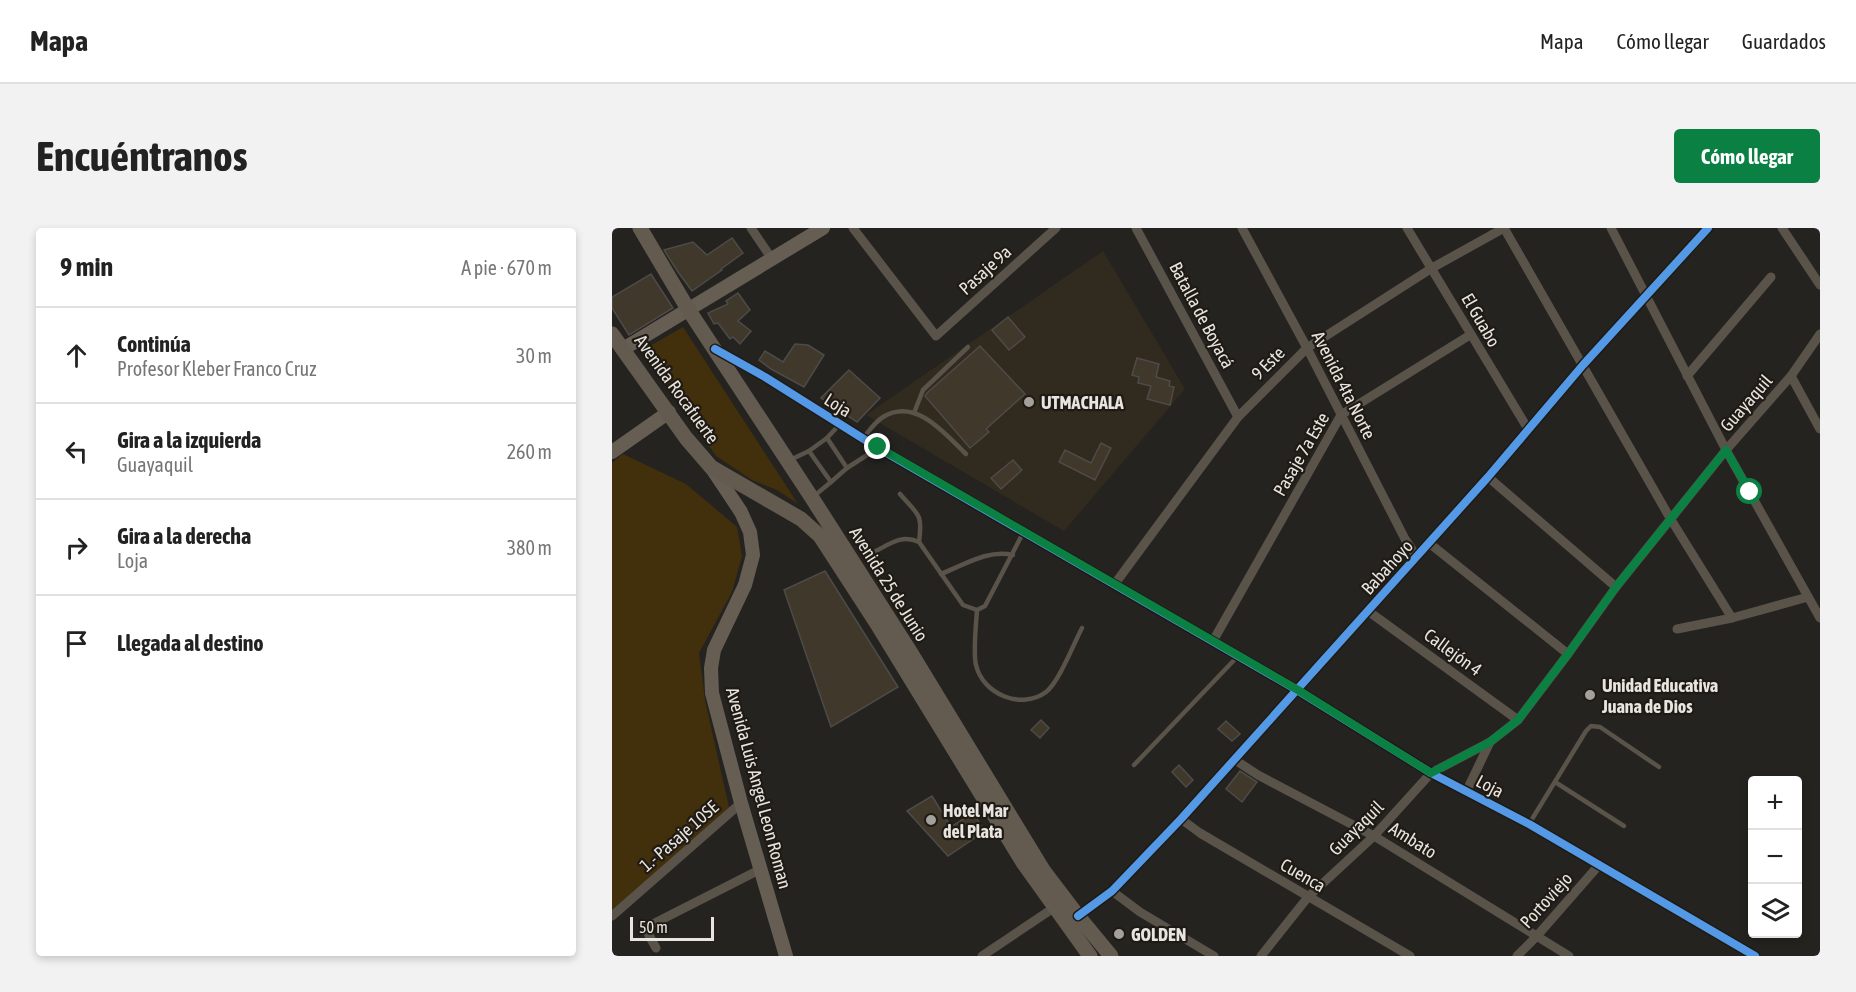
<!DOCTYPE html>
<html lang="es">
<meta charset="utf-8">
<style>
body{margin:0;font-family:"Asap Condensed",sans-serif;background:#f2f2f2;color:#222}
.controls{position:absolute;right:18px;bottom:18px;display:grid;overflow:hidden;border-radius:6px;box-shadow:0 3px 9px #0003}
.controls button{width:54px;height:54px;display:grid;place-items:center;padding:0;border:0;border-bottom:2px solid #e0e0e0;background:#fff;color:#222;font:30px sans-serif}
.scale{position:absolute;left:18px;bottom:15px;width:84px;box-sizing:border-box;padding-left:6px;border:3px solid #e8e5e1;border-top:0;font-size:16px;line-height:21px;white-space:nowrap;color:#e8e5e1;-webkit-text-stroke:4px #1f1a14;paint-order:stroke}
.stop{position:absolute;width:18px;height:18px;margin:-14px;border:4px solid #0b8043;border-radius:50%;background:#fff}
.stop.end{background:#0b8043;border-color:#fff;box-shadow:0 2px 6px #0008}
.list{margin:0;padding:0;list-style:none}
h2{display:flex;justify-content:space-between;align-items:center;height:78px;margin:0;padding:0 24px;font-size:26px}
h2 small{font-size:20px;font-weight:400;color:#767676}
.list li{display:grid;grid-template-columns:39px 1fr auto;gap:18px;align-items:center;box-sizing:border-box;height:96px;padding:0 24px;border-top:2px solid #e0e0e0}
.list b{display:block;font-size:22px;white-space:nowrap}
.list p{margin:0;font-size:20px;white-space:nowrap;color:#767676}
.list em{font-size:20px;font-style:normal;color:#767676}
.icon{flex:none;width:33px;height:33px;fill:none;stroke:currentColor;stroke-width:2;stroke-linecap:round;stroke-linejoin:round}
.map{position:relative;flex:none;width:1208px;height:728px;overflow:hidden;border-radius:6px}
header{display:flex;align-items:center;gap:36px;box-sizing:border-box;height:84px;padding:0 30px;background:#fff;border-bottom:2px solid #e0e0e0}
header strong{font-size:28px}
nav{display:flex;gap:33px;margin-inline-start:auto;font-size:21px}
.intro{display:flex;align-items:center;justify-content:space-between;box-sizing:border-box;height:144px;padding:0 36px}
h1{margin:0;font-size:42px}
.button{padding:15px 27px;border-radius:6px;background:#0b8043;color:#fff;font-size:21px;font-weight:700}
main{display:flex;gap:36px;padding:0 36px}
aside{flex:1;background:#fff;border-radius:6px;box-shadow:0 3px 9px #0003}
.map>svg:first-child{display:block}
</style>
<header>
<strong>Mapa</strong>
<nav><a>Mapa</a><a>Cómo llegar</a><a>Guardados</a></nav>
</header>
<div class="intro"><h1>Encuéntranos</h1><a class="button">Cómo llegar</a></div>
<main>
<aside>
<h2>9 min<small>A pie · 670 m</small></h2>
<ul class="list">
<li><svg class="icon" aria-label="ahead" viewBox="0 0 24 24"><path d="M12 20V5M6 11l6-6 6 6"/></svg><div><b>Continúa</b><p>Profesor Kleber Franco Cruz</p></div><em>30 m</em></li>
<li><svg class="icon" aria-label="left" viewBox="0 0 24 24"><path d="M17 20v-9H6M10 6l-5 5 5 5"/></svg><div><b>Gira a la izquierda</b><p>Guayaquil</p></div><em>260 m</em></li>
<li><svg class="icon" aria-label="right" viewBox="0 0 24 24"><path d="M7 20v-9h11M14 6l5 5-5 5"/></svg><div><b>Gira a la derecha</b><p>Loja</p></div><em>380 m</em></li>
<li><svg class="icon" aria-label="arrive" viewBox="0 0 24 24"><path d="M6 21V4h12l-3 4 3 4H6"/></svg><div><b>Llegada al destino</b></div></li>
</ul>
</aside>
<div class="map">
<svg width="1208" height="728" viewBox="0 0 1208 728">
<rect width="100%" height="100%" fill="#252320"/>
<path fill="#312a1f" d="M491,23L573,161L452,303L254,187Z"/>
<g fill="#422f0c">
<path d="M71,99L186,276L165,262L140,252L104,228L31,122Z"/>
<path d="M11,226L74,256L125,299L130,328L120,364L87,425L93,472L118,584L0,688V235Z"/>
</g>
<g fill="#40382b" stroke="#4d4b48" stroke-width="1.5">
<path d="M120,10L131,25L109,41L110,42L80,63L66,44L52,22L81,14L95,27Z"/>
<path d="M39,46L61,80L17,107L0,80V69Z"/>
<path d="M126,65L138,82L126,93L139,103L128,116L121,109L118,111L106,95L102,96L96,85L116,76L114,73Z"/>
<path d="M396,89L413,109L397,122L380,102Z"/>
<path d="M183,116L196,117L212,127L192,159L159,141L147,132L153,123L171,134Z"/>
<path d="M368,118L413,166L374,201L377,204L358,220L313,168L315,165Z"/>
<path d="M525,130L547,136L544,149L558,153L557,158L562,159L558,177L535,171L539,158L526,155L527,149L520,147Z"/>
<path d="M237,142L268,170L245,194L209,170Z"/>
<path d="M489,215L499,220L483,252L447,234L453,222L479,235Z"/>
<path d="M401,232L410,242L389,261L379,250Z"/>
<path d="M213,343L286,459L219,499L172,362Z"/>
<path d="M429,492L437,500L428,510L419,502Z"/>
<path d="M614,493L628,506L620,513L606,501Z"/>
<path d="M567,537L581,552L574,559L560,544Z"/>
<path d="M628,543L645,554L630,574L614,561Z"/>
<path d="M320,568L339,599L361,585L373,603L336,628L295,583Z"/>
</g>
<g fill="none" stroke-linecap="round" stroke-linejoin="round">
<g stroke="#59534a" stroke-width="4.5">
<path d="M302,185L311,162L356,119"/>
<path d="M228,196L215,210L235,240L266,220"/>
<path d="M251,210C257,203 263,194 271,189C304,169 333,206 354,226"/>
<path d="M197,223L215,210"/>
<path d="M178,232L197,223L219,254L202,268"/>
<path d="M219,254L235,240"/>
<path d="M288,266C306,287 311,285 307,314"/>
<path d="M262,324C278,316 289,306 307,314L351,377L365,382L373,378L411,305"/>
<path d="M329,346C352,337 376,321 401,327"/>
<path d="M365,382C364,396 361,425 364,437C371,467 410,482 434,464C447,454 462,415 470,400"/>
<path d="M522,537L626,428"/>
<path d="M943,554L1012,598"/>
<path d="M917,596L974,503L979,498L988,499L1047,539"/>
</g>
<g stroke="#59534a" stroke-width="9">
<path d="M139,0L160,31"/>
<path d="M241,0L324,108L444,0"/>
<path d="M524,0L626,189"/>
<path d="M630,0L695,120L793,311L805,329"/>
<path d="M795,0L916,201"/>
<path d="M892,0L1058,290L1120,390"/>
<path d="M999,0L1114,222L1208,390"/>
<path d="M1170,0L1208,57"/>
<path d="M106,123L153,149L266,220L685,462L819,545L917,596L1143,728"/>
<path d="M1075,148L1159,49"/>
<path d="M1179,148L1208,201"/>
<path d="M876,249L1004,359"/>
<path d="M817,315L956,426"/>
<path d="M502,357L626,189L695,120L820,40L892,0"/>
<path d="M756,383L906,492"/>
<path d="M1065,401L1120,390L1196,369"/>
<path d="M601,413L729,187L858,107"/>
<path d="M623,532L646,547L762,608L957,728"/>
<path d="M855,562L878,514L906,492L956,426L1004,359L1114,222L1179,148L1208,106"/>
<path d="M569,591L588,605L798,728"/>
<path d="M500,663L528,684L602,728"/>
<path d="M0,688L129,575"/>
<path d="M466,688L500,663L569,591L876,249L971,137L1096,0"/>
<path d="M44,720L33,700L149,641"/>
<path d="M370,728L443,679"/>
<path d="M649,728L696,669L762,608L819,545L878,514"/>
<path d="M905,728L924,709L987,637"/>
</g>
<g stroke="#665e53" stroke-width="14">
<path d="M11,121L211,0"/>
<path d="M0,224L57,184"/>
<path d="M99,239L129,284L138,304L141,327L133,357L102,422L99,440L100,465L129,575L174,728"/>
</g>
<g stroke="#635b50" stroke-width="15">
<path d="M28,0L76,81L200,270L299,425L431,642L466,688L499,728"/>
<path d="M0,106L74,210L99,239L189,291L208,308L267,399L412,636L478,728"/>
</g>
<g stroke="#1f1a14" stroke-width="11">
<g id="cycleway">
<path d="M103,121L153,149L266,220L685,462L819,545L917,596L1143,728"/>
<path d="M466,688L500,663L569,591L876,249L971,137L1096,0"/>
</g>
</g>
<use href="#cycleway" stroke="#5399e6" stroke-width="8"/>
</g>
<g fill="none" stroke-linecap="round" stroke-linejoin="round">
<path stroke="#0b8043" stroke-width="8" d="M266,219L686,462L819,545L878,514L906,492L956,426L1004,359L1114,222L1138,264"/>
</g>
<g fill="#a4a19d" stroke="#1f1a14" stroke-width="2">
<circle cx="417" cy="174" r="6"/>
<circle cx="978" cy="467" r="6"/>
<circle cx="319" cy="592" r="6"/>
<circle cx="507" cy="706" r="6"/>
</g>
<g text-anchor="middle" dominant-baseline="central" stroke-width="4.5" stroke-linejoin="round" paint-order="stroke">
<g font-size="18" fill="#e8e5e1" stroke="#1f1a14">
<text transform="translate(373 42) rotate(-42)">Pasaje 9a</text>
<text transform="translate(590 87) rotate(62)">Batalla de Boyacá</text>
<text transform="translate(869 92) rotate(60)">El Guabo</text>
<text transform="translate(656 135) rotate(-45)">9 Este</text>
<text transform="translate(732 157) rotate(63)">Avenida 4ta Norte</text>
<text transform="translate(65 161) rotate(54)">Avenida Rocafuerte</text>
<text transform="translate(1134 175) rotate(-49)">Guayaquil</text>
<text transform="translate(226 177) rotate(32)">Loja</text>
<text transform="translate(689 226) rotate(-60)">Pasaje 7a Este</text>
<text transform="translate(775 339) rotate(-48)">Babahoyo</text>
<text transform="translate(277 356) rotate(58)">Avenida 25 de Junio</text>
<text transform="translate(841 424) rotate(36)">Callejón 4</text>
<text transform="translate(878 558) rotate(28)">Loja</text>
<text transform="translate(147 560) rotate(75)">Avenida Luis Angel Leon Roman</text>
<text transform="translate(744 600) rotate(-45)">Guayaquil</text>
<text transform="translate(67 608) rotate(-41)">1.- Pasaje 10SE</text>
<text transform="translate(801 612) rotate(32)">Ambato</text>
<text transform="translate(691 647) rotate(30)">Cuenca</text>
<text transform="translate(934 672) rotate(-48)">Portoviejo</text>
</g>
<g font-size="18" font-weight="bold" fill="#e8e5e1" stroke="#1f1a14" text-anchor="start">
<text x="429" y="174">UTMACHALA</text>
<text x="990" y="457">Unidad Educativa<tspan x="990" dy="21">Juana de Dios</tspan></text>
<text x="331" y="582">Hotel Mar<tspan x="331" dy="21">del Plata</tspan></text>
<text x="519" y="706">GOLDEN</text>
</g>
</g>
</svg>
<div class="controls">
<button>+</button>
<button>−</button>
<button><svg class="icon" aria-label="layers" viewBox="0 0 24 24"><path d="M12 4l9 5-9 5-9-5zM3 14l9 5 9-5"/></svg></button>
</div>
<div class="scale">50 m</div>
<div class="stop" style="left:1138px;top:264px"></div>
<div class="stop end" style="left:266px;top:219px"></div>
</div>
</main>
